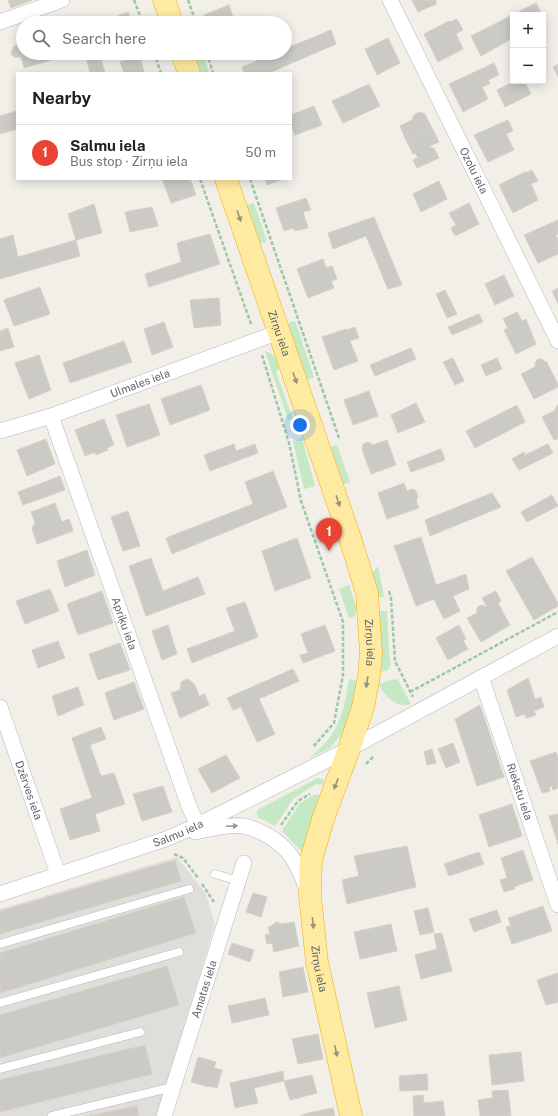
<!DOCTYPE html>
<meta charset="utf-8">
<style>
body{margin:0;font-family:"Public Sans",sans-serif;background:#f2f2f2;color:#202124}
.controls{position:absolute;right:12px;top:12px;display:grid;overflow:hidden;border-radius:0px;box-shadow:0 2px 10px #0003}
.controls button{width:36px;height:36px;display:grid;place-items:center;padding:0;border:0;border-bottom:1px solid #e0e0e0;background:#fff;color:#202124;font:20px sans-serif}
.you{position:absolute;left:300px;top:425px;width:14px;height:14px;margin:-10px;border:3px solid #fff;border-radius:50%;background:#1a73e8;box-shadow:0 0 0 6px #1a73e833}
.badge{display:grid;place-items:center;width:26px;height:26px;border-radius:50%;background:#ea4335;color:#fff;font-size:13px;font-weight:700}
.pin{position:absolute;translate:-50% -33px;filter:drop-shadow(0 1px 2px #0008)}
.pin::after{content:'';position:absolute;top:21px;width:14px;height:12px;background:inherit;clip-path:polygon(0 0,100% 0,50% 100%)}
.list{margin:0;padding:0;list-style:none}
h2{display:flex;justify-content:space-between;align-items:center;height:52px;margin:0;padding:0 16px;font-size:17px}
h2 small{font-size:13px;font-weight:400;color:#757577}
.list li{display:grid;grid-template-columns:26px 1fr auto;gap:12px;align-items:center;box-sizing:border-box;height:56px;padding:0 16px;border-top:1px solid #e0e0e0}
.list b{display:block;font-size:15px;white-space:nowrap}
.list p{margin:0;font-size:13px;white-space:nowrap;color:#757577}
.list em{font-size:13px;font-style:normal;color:#757577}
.icon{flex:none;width:22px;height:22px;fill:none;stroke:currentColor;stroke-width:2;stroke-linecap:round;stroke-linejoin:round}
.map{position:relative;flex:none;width:558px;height:1116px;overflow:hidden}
.search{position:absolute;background:#fff;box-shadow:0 2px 10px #0003;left:16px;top:16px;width:276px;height:44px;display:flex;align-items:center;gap:10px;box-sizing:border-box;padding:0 14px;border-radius:22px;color:#757577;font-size:15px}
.panel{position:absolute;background:#fff;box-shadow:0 2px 10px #0003;left:16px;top:72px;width:276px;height:108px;border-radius:0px}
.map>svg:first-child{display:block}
</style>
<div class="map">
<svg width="558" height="1116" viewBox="0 0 558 1116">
<rect width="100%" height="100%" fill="#f1efe8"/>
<path fill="#e0deda" d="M177,857L206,894L215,924L157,1116H0V909Z"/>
<g fill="#c5e8c5">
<path d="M194,53H203L209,73H201Z"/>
<path d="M254,203L267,242L260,243L247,205Z"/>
<path d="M295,321L314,377L307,380L287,323Z"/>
<path d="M265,351C274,353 276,359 280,366L276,372L293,419L288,420Z"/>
<path d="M302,438L315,486L304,489L293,441Z"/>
<path d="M337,445L350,482L343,484L331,447Z"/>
<path d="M378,566L384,597H377L372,574Z"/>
<path d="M349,585L357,609L354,617L349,618L339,589Z"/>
<path d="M379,611H387L389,651L391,665L388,670L380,672L381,644Z"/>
<path d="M349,679L355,680L357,683L355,698L345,730L330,748L310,758C318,750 327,742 333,733C343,716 346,698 349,679Z"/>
<path d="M395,679L398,680L411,704C397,709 384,696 379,684Z"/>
<path d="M318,778L324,780L323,785L316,784L294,798L275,826L258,817L256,813L259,809Z"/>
<path d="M316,794L320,796L309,828L303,853L282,831L300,803Z"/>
</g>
<g fill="#cccac5" stroke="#d6d1c6">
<path d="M8,0H32L11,8Z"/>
<path d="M412,0H436V4L418,12Z"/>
<path d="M536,3L542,15H513V38L481,56L471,36Z"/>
<path d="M229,5L235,23H207L204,15Z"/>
<path d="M128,12L132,23H105V21Z"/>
<path d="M90,18L91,23H75Z"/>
<path d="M457,19L463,30L456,34L463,49L438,62L424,34L449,21L450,22Z"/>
<path d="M331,30L336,44L269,73H244L242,67L276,53H285V49Z"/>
<path d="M388,38L400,63L377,75L365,49Z"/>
<path d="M23,42V53H49L51,60L24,68L21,57H14L11,54L13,47Z"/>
<path d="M99,53L105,73H90L86,57Z"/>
<path d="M140,56L144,72L139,73H124L120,62Z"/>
<path d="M494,63L499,75L488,80L490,84L482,87L488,99L463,112L449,84Z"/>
<path d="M558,64V77L553,67Z"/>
<path d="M515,81H524L531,94L505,107L497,90Z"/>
<path d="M369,84L380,106L343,123L332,101Z"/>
<path d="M314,106L322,125L295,135L291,124V115Z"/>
<path d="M17,111V129L0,134V116Z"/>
<path d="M419,112L425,114L432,128L406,140L400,126L412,120L414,115Z"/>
<path d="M508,120L513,131L506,134L514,150L488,162L474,135Z"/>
<path d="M432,128L439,142L430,146L431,148H434L439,158L417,168L413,160L418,158L415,153L413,154L406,140Z"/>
<path d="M532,170L538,181L531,184L538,200L513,213L499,185L525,172V173Z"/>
<path d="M162,179H190L196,195L171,203Z"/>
<path d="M265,179H283L267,185Z"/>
<path d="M439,181L447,199L421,212L413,194Z"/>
<path d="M306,198L311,210L303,212L308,228L295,231L293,228L284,231L276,208Z"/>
<path d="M469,203L479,224L455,236L451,228L456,225L449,213Z"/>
<path d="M94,204L102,233L76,240L68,214Z"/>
<path d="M152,207L158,226L130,232L125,212Z"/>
<path d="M374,217L402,285L388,289L366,236L333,249L328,233Z"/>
<path d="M558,220V234L556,235L558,240V254L538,263L524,235Z"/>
<path d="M210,234L220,264L149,287L145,274L181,262L177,243Z"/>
<path d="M13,235L18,257L76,240L80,256L0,279V239Z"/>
<path d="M323,259L326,268L332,266L337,279L331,281L334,288L308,298L297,269Z"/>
<path d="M504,275L514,296L495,305L485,284Z"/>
<path d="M40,287L50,314L14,326L4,300Z"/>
<path d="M558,288V304L552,291Z"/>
<path d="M445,290L457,314L447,318L436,294Z"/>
<path d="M219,298L221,325L194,328L190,300Z"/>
<path d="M517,312L522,321L526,319L536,344L516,354L504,330L508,328L503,319Z"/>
<path d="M479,314L483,322L452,335L448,327Z"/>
<path d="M164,322L173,347L152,355L144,329Z"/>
<path d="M355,327L359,338L350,341L358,361L334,370L322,337L346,329L347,330Z"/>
<path d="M8,328L14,347L0,351V331Z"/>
<path d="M124,341L132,362L70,383L63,363Z"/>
<path d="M411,348L416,359L375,376L370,365Z"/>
<path d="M39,355L51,390L29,399L15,363Z"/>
<path d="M453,358L464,381L455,385L443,362Z"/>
<path d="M497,358L502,369L486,376L481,365Z"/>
<path d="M538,359H542L545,362L546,361L558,384V387L534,399L521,374L535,367V363Z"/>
<path d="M201,385L210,410L170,425L161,399Z"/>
<path d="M369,391L378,416L353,425L344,400Z"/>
<path d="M416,403L425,422L398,433L391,415Z"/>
<path d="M149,404L160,435L127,447L116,415Z"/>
<path d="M517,405L525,422L475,448L466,431Z"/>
<path d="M558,405V439L554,440L542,417L556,410L555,409Z"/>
<path d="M104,419L114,445L107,448L108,450L96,455L95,452L85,456L75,430Z"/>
<path d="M46,439L55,464L27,476L17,450Z"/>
<path d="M387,440L396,465L371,474L362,449L363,444L368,442L373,445Z"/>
<path d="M234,444L236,451L255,444L258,453L210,471L204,455Z"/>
<path d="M548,444L553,453L519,470L512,459L524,452L525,455Z"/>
<path d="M441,449L445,460L411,472L407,462Z"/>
<path d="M273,471L287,507L172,554L166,538L253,504L245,482Z"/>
<path d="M60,476L65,490L23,505L18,492Z"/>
<path d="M404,483L407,491L412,489L416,491L418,497L416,501L419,508L387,519L378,493Z"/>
<path d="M492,493L501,507L430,536L425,520Z"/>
<path d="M552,495L558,506L527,522L521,512Z"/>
<path d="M55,503L62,522L69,519L73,531L37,544L32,529L35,522L31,512Z"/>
<path d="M128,511L140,546L123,551L111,517Z"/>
<path d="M421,537L436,585L466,574L469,589L453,596L460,611L444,619L434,599L416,606L394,546Z"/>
<path d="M297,538L311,578L275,591L262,551Z"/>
<path d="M87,550L95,575L65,587L57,561Z"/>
<path d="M532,557L558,603V606L534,620L506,571Z"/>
<path d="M151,558L163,591L198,577L205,594L146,616L129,566Z"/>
<path d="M50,589L59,611L25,624L16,601Z"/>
<path d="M102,591L113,623L78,635L67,604Z"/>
<path d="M496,591L501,601L498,603L510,625L481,642L467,618L477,613V608L479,606L482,605L487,607L482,598Z"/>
<path d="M245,602L258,637L192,663L187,649L235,631L226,608Z"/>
<path d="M168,625L177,654L162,660L152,631Z"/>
<path d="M325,625L335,651L303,663L300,655L308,653L301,634Z"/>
<path d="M459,625L466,639L463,640L468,649L448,660L436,638Z"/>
<path d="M58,641L65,658L38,668L32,650Z"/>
<path d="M120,643L130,670L98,680L89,654Z"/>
<path d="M293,669L299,681L259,699L275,734L257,742L241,707L233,710L227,698Z"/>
<path d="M528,678L535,699L541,697L544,707L534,711L536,715L526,718L525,714L516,717L507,690Z"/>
<path d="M187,679L191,681L195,685L199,696L205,694L209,705L180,718L171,693L180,690L181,682Z"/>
<path d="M134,682L144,709L114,720L105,693Z"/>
<path d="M78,687L84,705L58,716L52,696Z"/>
<path d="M480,705L504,777L477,786L455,719Z"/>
<path d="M101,727L106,739L90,745L101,776L114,773L125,804L95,814L100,831L70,840L60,809L92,798L72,738Z"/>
<path d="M453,743L460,762L446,768L438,749Z"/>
<path d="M432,749L436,763L427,765L424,752Z"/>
<path d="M556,752L558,757V788L553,790L552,786L549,787L550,791L542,793L530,761Z"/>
<path d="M226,755L240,778L212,793L198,769Z"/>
<path d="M163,786L172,812L142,821L133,794Z"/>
<path d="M512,804L522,836L489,847L479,815Z"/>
<path d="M558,814V844L549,816Z"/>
<path d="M407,846L416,887L347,904L342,880L359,876L354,856Z"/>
<path d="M523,850L533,880L514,887L515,889L504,892L500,880L507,878L501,858Z"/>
<path d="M479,852L484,864L449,876L444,864Z"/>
<path d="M175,860L181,881L0,934V911Z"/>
<path d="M253,893L267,897L261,917L246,912Z"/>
<path d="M184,897L196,933L0,993V953Z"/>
<path d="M543,906L552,931L512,944L506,927L511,926L508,918Z"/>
<path d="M428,908L434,932L420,935L414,911Z"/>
<path d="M497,910L501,922L474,932L469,919Z"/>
<path d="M276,922L282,924L294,922L299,946L274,952L272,943L267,944L265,935L270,934L268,927L271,926Z"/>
<path d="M391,924L397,951L360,959L354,932Z"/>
<path d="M442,933L452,971L421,979L415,955L437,949L434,934Z"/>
<path d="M232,943L254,950L250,962L228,954Z"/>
<path d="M167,966L179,1005L0,1058V1015Z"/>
<path d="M303,967L308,992L283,997L279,972Z"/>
<path d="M558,973V1002L546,1005L537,980Z"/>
<path d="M399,986L407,1020L375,1028L367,993Z"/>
<path d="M265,998L269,1015L232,1023L228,1006Z"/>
<path d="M318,1034L323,1059L298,1064L292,1039Z"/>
<path d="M145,1045L152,1074L0,1112V1080Z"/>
<path d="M521,1052L524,1081L492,1085L489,1055Z"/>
<path d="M198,1057L216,1062L214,1068L222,1070L217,1088L209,1086V1087L191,1082Z"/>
<path d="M283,1071L284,1081L254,1088L258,1103L235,1108L230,1083Z"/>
<path d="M427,1074L428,1090L400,1091L399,1076Z"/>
<path d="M312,1075L317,1093L290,1100L284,1081Z"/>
<path d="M508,1090L511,1116H480L478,1100L493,1098L492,1091Z"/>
<path d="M423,1095L424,1103L443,1101L445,1116H414L413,1096Z"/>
<path d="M137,1106L139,1116H89Z"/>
<path d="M333,1108L335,1116H300L308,1113Z"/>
</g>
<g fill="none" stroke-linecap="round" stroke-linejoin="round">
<g stroke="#b5b8bc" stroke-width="9">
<g id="service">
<path d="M215,874L239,881"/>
<path d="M0,944L189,889"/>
<path d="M0,1003L179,952"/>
<path d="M0,1069L140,1032"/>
<path d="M52,1116L173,1087"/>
</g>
</g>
<g stroke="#b5b8bc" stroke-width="16">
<g id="minor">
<path id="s1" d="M390,0L558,341"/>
<path d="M0,22L62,0"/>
<path id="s2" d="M51,416L190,809L198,825V831"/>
<path id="s3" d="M0,431L51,416L279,332"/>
<path id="s4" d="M481,677L558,905"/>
<path id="s5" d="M0,707L58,874"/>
<path d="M195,832C209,829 229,824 243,826C261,829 281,842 291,856C298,866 303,878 307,890"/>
<path id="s6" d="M0,894L166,839L198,825L349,749L558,636"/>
<path id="s7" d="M164,1116L244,863"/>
</g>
</g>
<g stroke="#f9ab00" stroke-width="23">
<g id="trunk">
<path d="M164,0L172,23"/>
<path d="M182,53L189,73"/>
<path id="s8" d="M226,179L350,538L367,593L371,653L369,676L363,707L349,749L323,819L311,860L310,896L317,962L351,1116"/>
</g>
</g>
<g stroke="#9cc7a9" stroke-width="2.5" stroke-dasharray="4 2" stroke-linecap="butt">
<path d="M134,0L143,23"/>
<path d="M188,0L196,23"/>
<path d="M154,53L161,73"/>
<path d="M207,53L213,73"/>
<path d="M200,179L251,324"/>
<path d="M250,179L339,438"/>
<path d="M262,355L289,443L301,501L343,622V675L334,723L313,747"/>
<path d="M389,591L391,598L395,661L413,697"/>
<path d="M410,692L558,612"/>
<path d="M366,764L374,756"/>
<path d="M281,825L298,801L310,794"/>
<path d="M174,854L183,858L198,878"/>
<path d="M202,884L214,902"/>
</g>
<use href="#service" stroke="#fff" stroke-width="8"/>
<use href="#minor" stroke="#fff" stroke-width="15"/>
<use href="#trunk" stroke="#feeaa1" stroke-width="22"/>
</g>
<defs><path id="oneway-solid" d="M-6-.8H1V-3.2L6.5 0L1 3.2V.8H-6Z"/></defs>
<g fill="#97927c">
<use href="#oneway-solid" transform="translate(239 216) rotate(71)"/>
<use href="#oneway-solid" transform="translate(295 378) rotate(71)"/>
<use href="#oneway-solid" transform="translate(338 501) rotate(71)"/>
<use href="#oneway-solid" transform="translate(367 682) rotate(99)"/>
<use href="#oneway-solid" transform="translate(336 784) rotate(111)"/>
<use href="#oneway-solid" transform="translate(313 923) rotate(84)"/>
<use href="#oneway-solid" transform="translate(336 1051) rotate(78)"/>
</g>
<use fill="#979a9d" href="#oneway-solid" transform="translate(232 826) rotate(-2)"/>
<g text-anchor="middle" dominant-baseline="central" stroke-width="3.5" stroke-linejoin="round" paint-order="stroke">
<g font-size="11" fill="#5f6368" stroke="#fff">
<text stroke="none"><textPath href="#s1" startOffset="190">Ozolu iela</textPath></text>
<text stroke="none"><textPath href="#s8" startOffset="163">Zirņu iela</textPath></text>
<text stroke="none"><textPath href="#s3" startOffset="148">Ulmales iela</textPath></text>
<text stroke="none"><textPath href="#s2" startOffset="220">Apriķu iela</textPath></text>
<text stroke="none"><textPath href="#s8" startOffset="487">Zirņu iela</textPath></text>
<text stroke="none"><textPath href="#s5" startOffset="88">Dzērves iela</textPath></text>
<text stroke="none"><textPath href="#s4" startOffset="121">Riekstu iela</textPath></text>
<text stroke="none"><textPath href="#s6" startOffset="188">Salmu iela</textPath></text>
<text stroke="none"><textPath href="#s8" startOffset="823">Zirņu iela</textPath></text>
<text stroke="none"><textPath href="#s7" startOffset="133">Amatas iela</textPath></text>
</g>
</g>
</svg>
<div class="controls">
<button>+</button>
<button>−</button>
</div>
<div class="you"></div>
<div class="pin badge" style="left:329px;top:551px">1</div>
<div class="search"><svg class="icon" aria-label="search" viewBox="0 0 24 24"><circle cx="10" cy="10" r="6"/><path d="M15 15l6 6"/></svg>Search here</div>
<section class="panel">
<h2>Nearby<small></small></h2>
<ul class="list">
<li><span class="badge">1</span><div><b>Salmu iela</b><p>Bus stop · Zirņu iela</p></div><em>50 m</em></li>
</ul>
</section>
</div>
